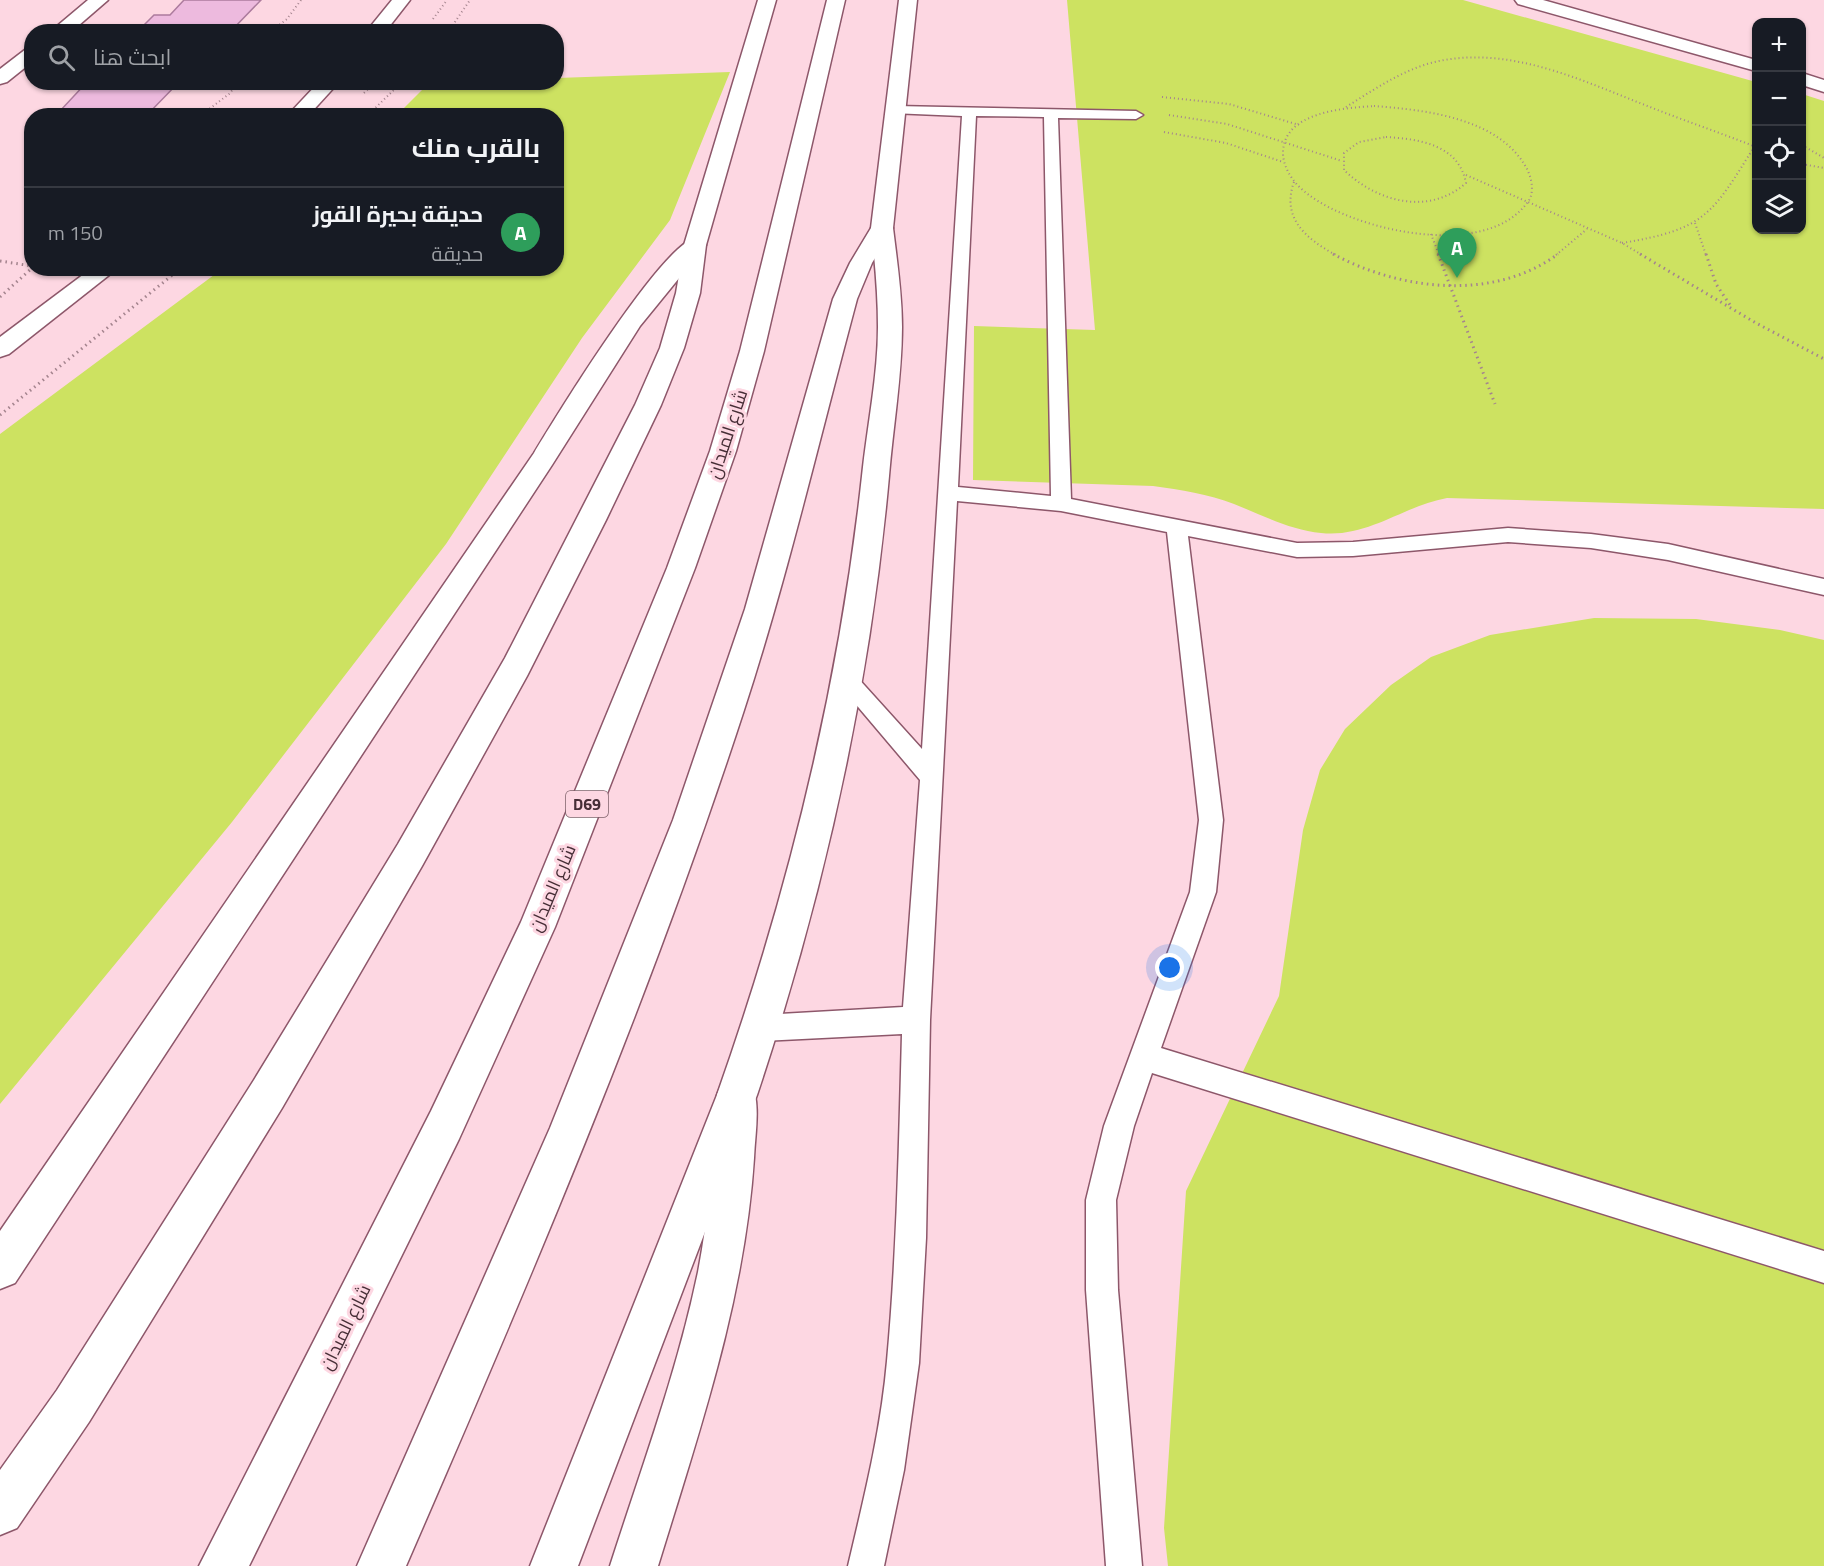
<!DOCTYPE html>
<html lang="ar">
<meta charset="utf-8">
<style>
body{margin:0;font-family:"Titillium Web",Cairo,sans-serif;background:#20242c;color:#f1f3f6;direction:rtl}
.controls{position:absolute;right:18px;top:18px;display:grid;overflow:hidden;border-radius:12px;box-shadow:0 2px 4px #0004}
.controls button{width:54px;height:54px;display:grid;place-items:center;padding:0;border:0;border-bottom:2px solid #363941;background:#171b24;color:#f1f3f6;font:30px sans-serif}
.you{position:absolute;left:1170px;top:968px;width:21px;height:21px;margin:-15px;border:4px solid #fff;border-radius:50%;background:#1a73e8;box-shadow:0 0 0 9px #1a73e833}
.badge{display:grid;place-items:center;width:39px;height:39px;border-radius:50%;background:#1a73e8;color:#fff;font-size:20px;font-weight:700}
.pin{position:absolute;translate:-50% -50px;filter:drop-shadow(0 2px 3px #0008)}
.pin::after{content:'';position:absolute;top:32px;width:21px;height:18px;background:inherit;clip-path:polygon(0 0,100% 0,50% 100%)}
.list{margin:0;padding:0;list-style:none}
h2{display:flex;justify-content:space-between;align-items:center;height:78px;margin:0;padding:0 24px;font-size:26px}
h2 small{font-size:20px;font-weight:400;color:#9ea1a6}
.list li{display:grid;grid-template-columns:39px 1fr auto;gap:18px;align-items:center;box-sizing:border-box;height:90px;padding:0 24px;border-top:2px solid #363941}
.list b{display:block;font-size:22px;white-space:nowrap}
.list p{margin:0;font-size:20px;white-space:nowrap;color:#9ea1a6}
.list em{font-size:20px;font-style:normal;color:#9ea1a6}
.icon{flex:none;width:33px;height:33px;fill:none;stroke:currentColor;stroke-width:2;stroke-linecap:round;stroke-linejoin:round}
.map{position:relative;flex:none;width:1824px;height:1566px;overflow:hidden;direction:ltr}
.search{position:absolute;background:#171b24;box-shadow:0 2px 4px #0004;left:24px;top:24px;width:540px;height:66px;display:flex;align-items:center;gap:15px;box-sizing:border-box;padding:0 21px;border-radius:24px;color:#9ea1a6;font-size:22px}
.panel{position:absolute;background:#171b24;box-shadow:0 2px 4px #0004;left:24px;top:108px;width:540px;height:168px;border-radius:24px;direction:rtl}
.map>svg:first-child{display:block}
</style>
<div class="map">
<svg width="1824" height="1566" viewBox="0 0 1824 1566">
<rect width="100%" height="100%" fill="#fdd7e2"/>
<g fill="#cde261">
<path d="M1067,0H1463L1756,82V230H1802V94L1824,101V509L1447,498C1403,506 1368,538 1321,533C1290,530 1262,515 1234,504C1208,494 1181,490 1153,486L973,480L974,326L1095,330Z"/>
<path d="M730,72L670,220L582,338L446,544L232,822L0,1104V434L222,269L556,268V116L405,115L410,110L403,115H397L429,83L556,82L557,78Z"/>
<path d="M1594,618L1696,619L1780,630L1824,640V1566H1168L1164,1528L1186,1191L1279,996L1303,830L1320,770L1345,729L1391,685L1431,657L1490,635Z"/>
</g>
<g fill="#edbade" stroke="#ac7b9d" stroke-width="1.5">
<path d="M184,0H261L230,32H137L154,15H170Z"/>
<path d="M87,82H179L146,116L59,112Z"/>
</g>
<g fill="none" stroke-linecap="round" stroke-linejoin="round">
<g stroke="#8d576a" stroke-width="3">
<path id="service" d="M896,106L1136,111L1143,115L1136,119L1058,118L1071,499L1297,543L1353,542L1508,528L1591,534L1668,544L1824,579V595L1668,560L1591,548L1508,542L1353,556L1297,557L1188,536L1223,820L1216,892L1161,1048L1824,1251V1283L1152,1073L1134,1126L1116,1200L1118,1290L1142,1566H1106L1086,1290V1200L1104,1126L1190,892L1199,820L1167,532L1061,511L957,501L930,1020L926,1238L919,1363L904,1470L884,1566H848C864,1498 881,1430 887,1361C897,1252 899,1143 902,1034L760,1041L750,1038L746,1028L750,1018L760,1015L903,1007L920,780L837,682L840,676L848,673L856,676L922,749L962,116L891,113L889,110ZM976,116L1044,117L1051,496L958,487Z"/>
</g>
<g stroke="#8d576a" stroke-width="3">
<g id="minor">
<path d="M88,0H108L71,32H50Z"/>
<path d="M392,0H410L385,32H366Z"/>
<path d="M1515,0H1543L1756,60V71L1518,4Z"/>
<path d="M32,48V62L7,82L0,84V69L26,49Z"/>
<path d="M1802,73L1824,80V92L1802,85Z"/>
<path d="M319,82H339L308,116H287Z"/>
<path d="M92,268H118L9,354L0,357V337Z"/>
</g>
</g>
<g stroke="#8d576a" stroke-width="3">
<path id="secondary" d="M882,221L890,223L893,228C897,261 902,294 902,327C902,376 893,427 889,476C870,687 824,894 757,1095L578,1566H530L717,1095C788,894 839,688 862,476C867,427 878,376 878,327C878,294 875,261 871,228L874,223Z"/>
</g>
<g stroke="#8d576a" stroke-width="3">
<g id="primary">
<path d="M758,0H776L706,245L700,293L684,348L661,405L606,520L527,676L422,866L282,1108L89,1422L17,1528L0,1535V1470L57,1390L254,1080L398,844L505,658L635,405L660,348L676,293L684,245Z"/>
<path d="M827,0H845L764,351L736,451L695,568L555,927L459,1139L249,1566H199L431,1111L521,922L667,568L710,451L740,351Z"/>
<path d="M899,0H917L893,228L872,263L857,299C820,436 788,575 744,710C649,1002 528,1285 406,1566H357L550,1128L673,820L745,609L833,299L850,263L871,228Z"/>
</g>
</g>
<g stroke="#8d576a" stroke-width="3">
<g id="motorway">
<path d="M695,238L703,240L706,245L640,326L552,465L15,1283L0,1289V1231L534,453C557,415 660,247 695,238Z"/>
<path d="M737,1075L751,1081C761,1105 755,1132 754,1158C745,1299 699,1432 658,1566H610C641,1469 677,1373 698,1272C709,1214 714,1154 717,1095L723,1081Z"/>
</g>
</g>
<g stroke="#a4848e" stroke-width="2" stroke-dasharray="1 3" stroke-linecap="butt">
<path d="M433,19L447,0"/>
<path d="M270,32L287,19L301,0"/>
<path d="M448,32L470,0"/>
<path d="M364,93L375,82"/>
<path d="M1162,97L1229,104L1299,125"/>
<path d="M1374,106C1426,110 1500,118 1527,169C1532,179 1535,194 1527,203C1485,260 1357,231 1309,195C1296,186 1284,171 1283,154C1282,112 1344,108 1374,106Z"/>
<path d="M1346,107C1375,89 1405,68 1439,61C1512,46 1583,81 1650,107C1685,121 1721,133 1756,147"/>
<path d="M1169,115L1227,124L1342,161"/>
<path d="M200,116L229,94L239,82"/>
<path d="M367,116L402,82"/>
<path d="M1164,132L1226,143L1283,162"/>
<path d="M1386,137C1420,139 1459,145 1466,183C1429,216 1377,202 1344,170V153L1359,142Z"/>
<path d="M1802,145L1824,158"/>
<path d="M1802,164L1824,168"/>
<path d="M1466,175L1622,243L1642,255"/>
<path d="M1294,182C1281,218 1306,239 1336,255"/>
<path d="M1695,223L1706,255"/>
<path d="M1431,234L1439,255"/>
<path d="M1622,243C1707,229 1712,214 1756,144"/>
<path d="M1556,255L1587,229"/>
</g>
<g stroke="#a4848e" stroke-width="3" stroke-dasharray="1.5 4" stroke-linecap="butt">
<path d="M1333,254C1400,290 1493,302 1558,254"/>
<path d="M1438,254L1495,404"/>
<path d="M1640,254L1756,323L1824,359"/>
<path d="M1706,254L1716,284L1730,305"/>
<path d="M0,261L32,266"/>
<path d="M0,297L32,268"/>
<path d="M0,415L181,268"/>
</g>
<use href="#service" fill="#fff" fill-rule="evenodd"/>
<use href="#minor" fill="#fff" fill-rule="evenodd"/>
<use href="#secondary" fill="#fff" fill-rule="evenodd"/>
<use href="#primary" fill="#fff" fill-rule="evenodd"/>
<use href="#motorway" fill="#fff" fill-rule="evenodd"/>
</g>
<g text-anchor="middle" dominant-baseline="central" stroke-width="6" stroke-linejoin="round" paint-order="stroke">
<rect fill="#fdd7e2" stroke="#7d616a" stroke-width="1.5" x="566" y="791" width="42" height="26" rx="4.5"/>
<g font-size="16" font-weight="bold" fill="#462e36">
<text x="587" y="804">D69</text>
</g>
<g font-size="18" fill="#462e36" stroke="#fdd7e2">
<text transform="translate(727 434) rotate(-72)">شارع الميدان</text>
<text transform="translate(552 888) rotate(-67)">شارع الميدان</text>
<text transform="translate(345 1327) rotate(-64)">شارع الميدان</text>
</g>
</g>
</svg>
<div class="controls">
<button>+</button>
<button>−</button>
<button><svg class="icon" aria-label="locate" viewBox="0 0 24 24"><circle cx="12" cy="12" r="6"/><path d="M12 2v4M12 18v4M2 12h4M18 12h4"/></svg></button>
<button><svg class="icon" aria-label="layers" viewBox="0 0 24 24"><path d="M12 4l9 5-9 5-9-5zM3 14l9 5 9-5"/></svg></button>
</div>
<div class="you"></div>
<div class="pin badge" style="left:1457px;top:278px;background:#2e9e5b">A</div>
<div class="search"><svg class="icon" aria-label="search" viewBox="0 0 24 24"><circle cx="10" cy="10" r="6"/><path d="M15 15l6 6"/></svg>ابحث هنا</div>
<section class="panel">
<h2>بالقرب منك<small></small></h2>
<ul class="list">
<li><span class="badge" style="background:#2e9e5b">A</span><div><b>حديقة بحيرة القوز</b><p>حديقة</p></div><em>150 m</em></li>
</ul>
</section>
</div>
